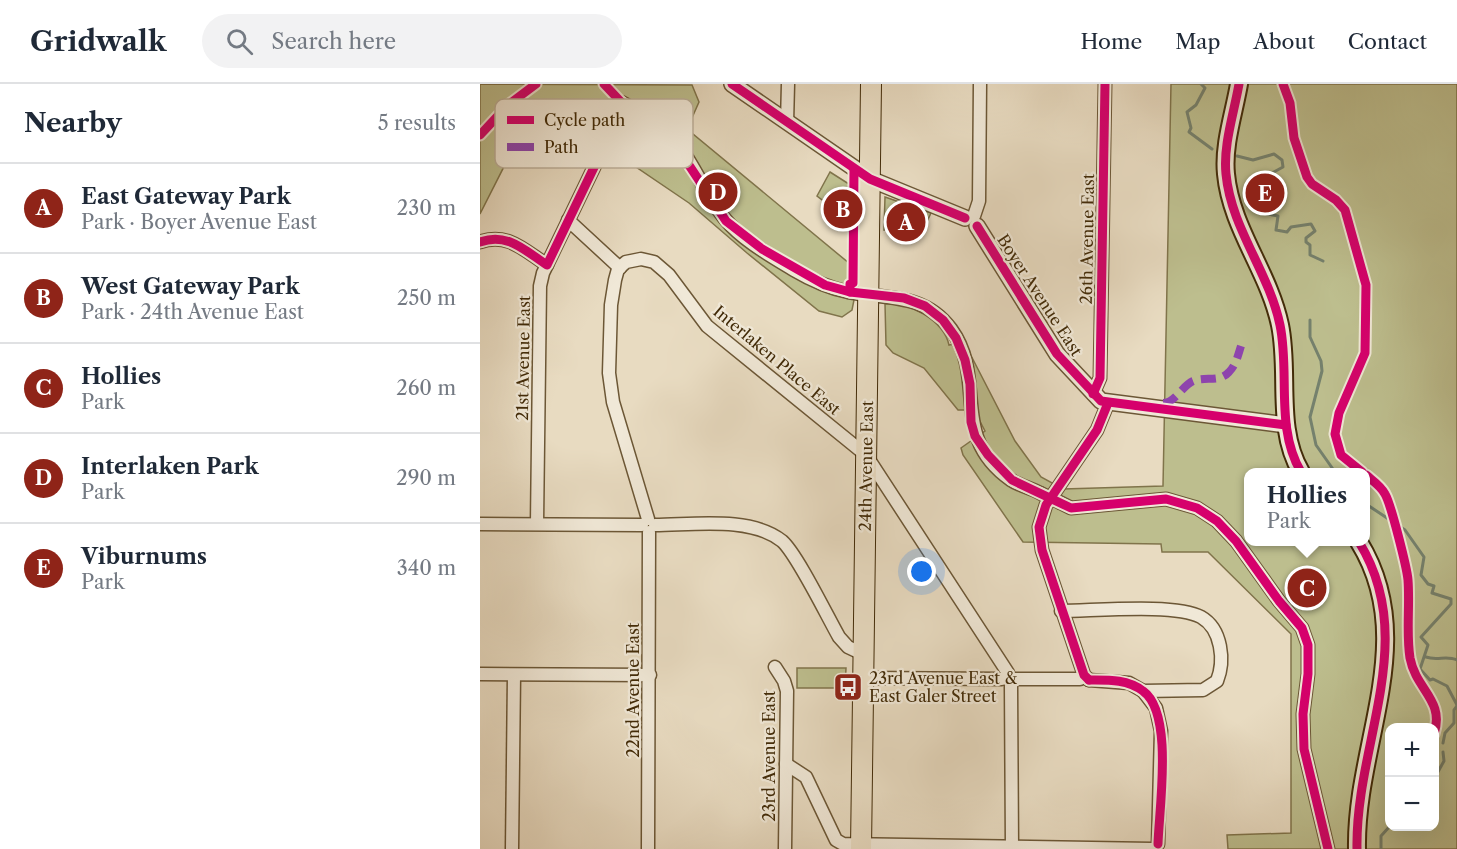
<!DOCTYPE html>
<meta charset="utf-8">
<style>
body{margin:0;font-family:"Libre Caslon Text",serif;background:#f2f2f3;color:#1f2937}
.controls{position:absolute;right:18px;bottom:18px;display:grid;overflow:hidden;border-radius:12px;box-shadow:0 6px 24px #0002}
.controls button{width:54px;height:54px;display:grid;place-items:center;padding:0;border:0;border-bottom:2px solid #e0e1e3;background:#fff;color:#1f2937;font:30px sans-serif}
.you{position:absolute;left:442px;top:488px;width:21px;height:21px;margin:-15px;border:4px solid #fff;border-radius:50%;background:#1a73e8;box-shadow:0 0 0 9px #1a73e833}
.badge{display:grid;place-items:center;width:39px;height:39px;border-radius:50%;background:#8f2418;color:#fff;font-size:20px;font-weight:700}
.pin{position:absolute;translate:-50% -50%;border:3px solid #fff;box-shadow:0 2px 6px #0006}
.popup{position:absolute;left:764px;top:384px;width:126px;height:78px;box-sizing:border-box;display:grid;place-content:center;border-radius:12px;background:#fff;filter:drop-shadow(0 2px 4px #0005);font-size:20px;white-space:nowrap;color:#747a83}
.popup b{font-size:22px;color:#1f2937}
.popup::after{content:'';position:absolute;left:50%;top:100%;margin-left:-12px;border:12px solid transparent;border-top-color:#fff}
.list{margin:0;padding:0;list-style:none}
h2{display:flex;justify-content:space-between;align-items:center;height:78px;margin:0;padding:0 24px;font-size:26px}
h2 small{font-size:20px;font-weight:400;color:#747a83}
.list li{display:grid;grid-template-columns:39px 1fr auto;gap:18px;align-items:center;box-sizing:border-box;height:90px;padding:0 24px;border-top:2px solid #e0e1e3}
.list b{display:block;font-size:22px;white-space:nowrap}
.list p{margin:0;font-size:20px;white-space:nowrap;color:#747a83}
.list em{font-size:20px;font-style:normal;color:#747a83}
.icon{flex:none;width:33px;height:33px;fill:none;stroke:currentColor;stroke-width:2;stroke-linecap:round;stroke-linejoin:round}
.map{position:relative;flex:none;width:977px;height:765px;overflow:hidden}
header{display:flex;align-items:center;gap:36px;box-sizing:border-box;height:84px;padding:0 30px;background:#fff;border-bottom:2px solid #e0e1e3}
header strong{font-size:28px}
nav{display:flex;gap:33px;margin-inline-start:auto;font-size:21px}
.search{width:420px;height:54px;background:#f2f2f3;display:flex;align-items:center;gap:15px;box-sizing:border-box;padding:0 21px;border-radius:33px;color:#747a83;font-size:22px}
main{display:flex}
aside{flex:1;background:#fff}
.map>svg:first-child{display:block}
</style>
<header>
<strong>Gridwalk</strong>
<div class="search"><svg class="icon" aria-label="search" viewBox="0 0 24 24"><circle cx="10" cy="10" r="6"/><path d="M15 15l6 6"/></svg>Search here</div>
<nav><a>Home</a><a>Map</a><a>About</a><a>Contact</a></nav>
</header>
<main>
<aside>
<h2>Nearby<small>5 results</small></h2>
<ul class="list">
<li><span class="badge">A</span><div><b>East Gateway Park</b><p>Park · Boyer Avenue East</p></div><em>230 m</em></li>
<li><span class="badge">B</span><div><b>West Gateway Park</b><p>Park · 24th Avenue East</p></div><em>250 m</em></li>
<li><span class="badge">C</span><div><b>Hollies</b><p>Park</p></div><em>260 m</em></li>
<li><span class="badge">D</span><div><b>Interlaken Park</b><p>Park</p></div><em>290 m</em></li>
<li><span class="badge">E</span><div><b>Viburnums</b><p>Park</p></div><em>340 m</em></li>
</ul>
</aside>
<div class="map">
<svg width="977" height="765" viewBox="0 0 977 765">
<rect width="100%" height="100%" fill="#e8dbc1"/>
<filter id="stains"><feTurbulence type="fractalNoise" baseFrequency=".00333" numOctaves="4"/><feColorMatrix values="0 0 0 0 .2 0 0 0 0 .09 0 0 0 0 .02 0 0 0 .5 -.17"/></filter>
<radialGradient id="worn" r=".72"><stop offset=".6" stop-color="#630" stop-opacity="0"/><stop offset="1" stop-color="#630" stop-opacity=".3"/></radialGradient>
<g fill="#bdbe8e" stroke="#80744b" stroke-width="1.5" fill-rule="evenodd">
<path d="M0,0L212,1L219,18L207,45L370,180L374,216L372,226L362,233L339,227L267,169L209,119L141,73L71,36H54L42,47L0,130Z"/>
<path d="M691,0H977V765H748L747,751L811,749V550L728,468H682L681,460L543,458L483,371L481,364L505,347L494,326H478L444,284L413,269L406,261L405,220C428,216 464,237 469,261L484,258L535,357L561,393L583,405L683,402ZM768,388H886V458H768ZM910,644H954V742H910Z"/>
<path d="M350,88L372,102L371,138L337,112Z"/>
<path d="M405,113L451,129L443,146H404Z"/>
<path d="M317,584H366L365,604H317Z"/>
</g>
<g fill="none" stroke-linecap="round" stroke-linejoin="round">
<g stroke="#75816d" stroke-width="3">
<path d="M721,0L725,4L716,21L707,28L711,44L709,48L732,65"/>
<path d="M757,72L773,76L794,70L802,76L803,83L792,89L793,97L781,110L786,116L783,129L798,132L796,146L807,148L811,143L831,140L835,147L826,154V158L830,161V171L843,177"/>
<path d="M830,236V253L841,277L842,287L830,333L836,361L855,388"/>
<path d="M886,420L925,446L944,473L941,491L948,500L954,502L952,509L971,515V520L941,553L948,561L940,585L950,596L953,595L967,602L977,621"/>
<path d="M946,573C957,577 967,571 977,576"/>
<path d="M963,659L965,649L974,639V626L977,622"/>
<path d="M954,695L964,677L963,668"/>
<path d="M901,765V752L910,742"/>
</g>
<g stroke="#6c5736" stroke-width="15">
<g id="minor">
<path d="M307,39L308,0"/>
<path d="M494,132L499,117L500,0"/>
<path d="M88,136L140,184"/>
<path d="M0,158C27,148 44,166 67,181"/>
<path d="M613,310L620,294L625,0"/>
<path d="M581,419L591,424L686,415L717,424L737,437L756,457L799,517L822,544L828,561V590L823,630L824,665L848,765"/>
<path d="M168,435L133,318L129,289L131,221L135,196L138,185L146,178L161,175L174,178L189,191L227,242L386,371L528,589"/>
<path d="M57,439L60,202L63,189L131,48L141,18C158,27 177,37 190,51C213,76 224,109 245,135C262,156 291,172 314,186C331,196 349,204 368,208C407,215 445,209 471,245C508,296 468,352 531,396C540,402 551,404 560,409"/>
<path d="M0,440L162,441"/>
<path d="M175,441C212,441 271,432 302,457C317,470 347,532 359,553L368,563L383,570"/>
<path d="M581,527C613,527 696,519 721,533C742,545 745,577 737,597L723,606L663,607L649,599L609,596"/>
<path d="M295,583L304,597L307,607L305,765"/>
<path d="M0,590L170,591"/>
<path d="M383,594L522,595"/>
<path d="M535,595H600"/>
<path d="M609,596L604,591L562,466L559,443L566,421L617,346L628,319"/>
<path d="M531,602L532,765"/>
<path d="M663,607L676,624L681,647L678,760"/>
<path d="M306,680L326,693L356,756L363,760L672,765"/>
<path d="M32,765L34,591"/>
<path d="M168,765L169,448"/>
</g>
</g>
<g stroke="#6c5736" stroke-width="18">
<g id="tertiary">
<path d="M252,0L390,95L485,134"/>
<path d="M497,142L577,270L621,317L806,341"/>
</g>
</g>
<g stroke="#422b08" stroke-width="20">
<g id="secondary">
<path d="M759,0C754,29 743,61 746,90C751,144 789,188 800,241C810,289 795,344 821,388"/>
<path d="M877,765C875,659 940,557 879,458"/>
</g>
</g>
<g stroke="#422b08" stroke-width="22">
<path id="primary" d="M381,765L391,0"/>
</g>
<use href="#minor" stroke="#f0e8d7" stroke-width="12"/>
<use href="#tertiary" stroke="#f0e8d7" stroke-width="15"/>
<use href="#secondary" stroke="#f0e8d7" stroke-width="16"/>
<use href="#primary" stroke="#e8dbc1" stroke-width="20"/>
<g stroke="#6c5736" stroke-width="15" stroke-linecap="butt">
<path id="minor-bridge" d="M560,409L581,419"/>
</g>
<use href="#minor-bridge" stroke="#f0e8d7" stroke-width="12"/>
<path stroke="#8e44ad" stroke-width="8" stroke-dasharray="15 8" stroke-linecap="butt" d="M683,319C695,319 702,302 713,297C726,292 739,299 749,288C756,281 758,271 761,262"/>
<g stroke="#f0e8d7" stroke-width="13">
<g id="cycleway">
<path d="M124,0L141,18L187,48L246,137L282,165L345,201L370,208L424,214L445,222L463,236L476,254L485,276L490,300L491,338L495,352L508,371L532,396L591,424L686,415L717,424L737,437L756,457L799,517L822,544L828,561V590L823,630L824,665L848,765"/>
<path d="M252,0L390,95L485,134"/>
<path d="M759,0C754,29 743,61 746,90C751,144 789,188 800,241C810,289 795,344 821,388"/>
<path d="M803,0L810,19L814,54L827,93L832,100L856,116L865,126L886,201L885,269L859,329L855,350L861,371L882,388"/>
<path d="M0,51L28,21L56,0"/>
<path d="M497,142L577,270L621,317L806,341"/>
<path d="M0,158C27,148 44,166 67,181L131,48L141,18"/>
<path d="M370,208V200L373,199L374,85"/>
<path d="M613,310L620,294L625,0"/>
<path d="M886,391C893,397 901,402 905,410C911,420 927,484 928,496C930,522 926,549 930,574C936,606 965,616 954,650"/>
<path d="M609,596L604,591L562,466L559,443L566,421L617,346L628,319"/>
<path d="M609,596C628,596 647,595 663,607C694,629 679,724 678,760"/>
<path d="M877,765C875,659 940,557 879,458"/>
</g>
</g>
<use href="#cycleway" stroke="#d6006c" stroke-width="9"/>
</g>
<defs>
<g id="bus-square" transform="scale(1.5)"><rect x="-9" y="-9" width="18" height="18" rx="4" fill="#8f2418" stroke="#f0e8d7"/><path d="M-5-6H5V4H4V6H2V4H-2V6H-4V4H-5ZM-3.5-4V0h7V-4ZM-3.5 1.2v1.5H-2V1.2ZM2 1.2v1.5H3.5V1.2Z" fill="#fff"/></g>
</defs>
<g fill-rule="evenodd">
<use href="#bus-square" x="368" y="603"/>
</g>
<g text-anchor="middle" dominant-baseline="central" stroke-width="4.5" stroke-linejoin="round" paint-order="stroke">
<g font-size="16" fill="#422b08" stroke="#f0e8d7">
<text transform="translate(607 155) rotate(-89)">26th Avenue East</text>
<text transform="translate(560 211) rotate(57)">Boyer Avenue East</text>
<text transform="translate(43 274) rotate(-89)">21st Avenue East</text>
<text transform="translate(297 276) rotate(40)">Interlaken Place East</text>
<text transform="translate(386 382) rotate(-89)">24th Avenue East</text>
<text transform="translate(153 606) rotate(-90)">22nd Avenue East</text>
<text transform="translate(289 672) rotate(-90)">23rd Avenue East</text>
</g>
<g font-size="16" fill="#422b08" stroke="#f0e8d7" text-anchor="start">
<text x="389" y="594">23rd Avenue East &amp;<tspan x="389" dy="18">East Galer Street</tspan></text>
</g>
</g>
<rect x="15" y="15" width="198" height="69" rx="9" fill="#f0e8d7" stroke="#bcaf99" stroke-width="1.5"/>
<rect x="27" y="32" width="27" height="8" fill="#d6006c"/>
<rect x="27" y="59" width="27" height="8" fill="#8e44ad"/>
<g font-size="16" fill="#422b08">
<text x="64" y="42">Cycle path</text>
<text x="64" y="69">Path</text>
</g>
<rect width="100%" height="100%" filter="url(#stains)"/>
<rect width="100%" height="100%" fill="url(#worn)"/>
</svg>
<div class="controls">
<button>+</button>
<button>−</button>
</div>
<div class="you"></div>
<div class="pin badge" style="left:426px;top:138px">A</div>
<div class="pin badge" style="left:363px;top:125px">B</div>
<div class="pin badge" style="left:827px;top:504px">C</div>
<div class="popup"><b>Hollies</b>Park</div>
<div class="pin badge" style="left:238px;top:108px">D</div>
<div class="pin badge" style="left:785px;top:109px">E</div>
</div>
</main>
